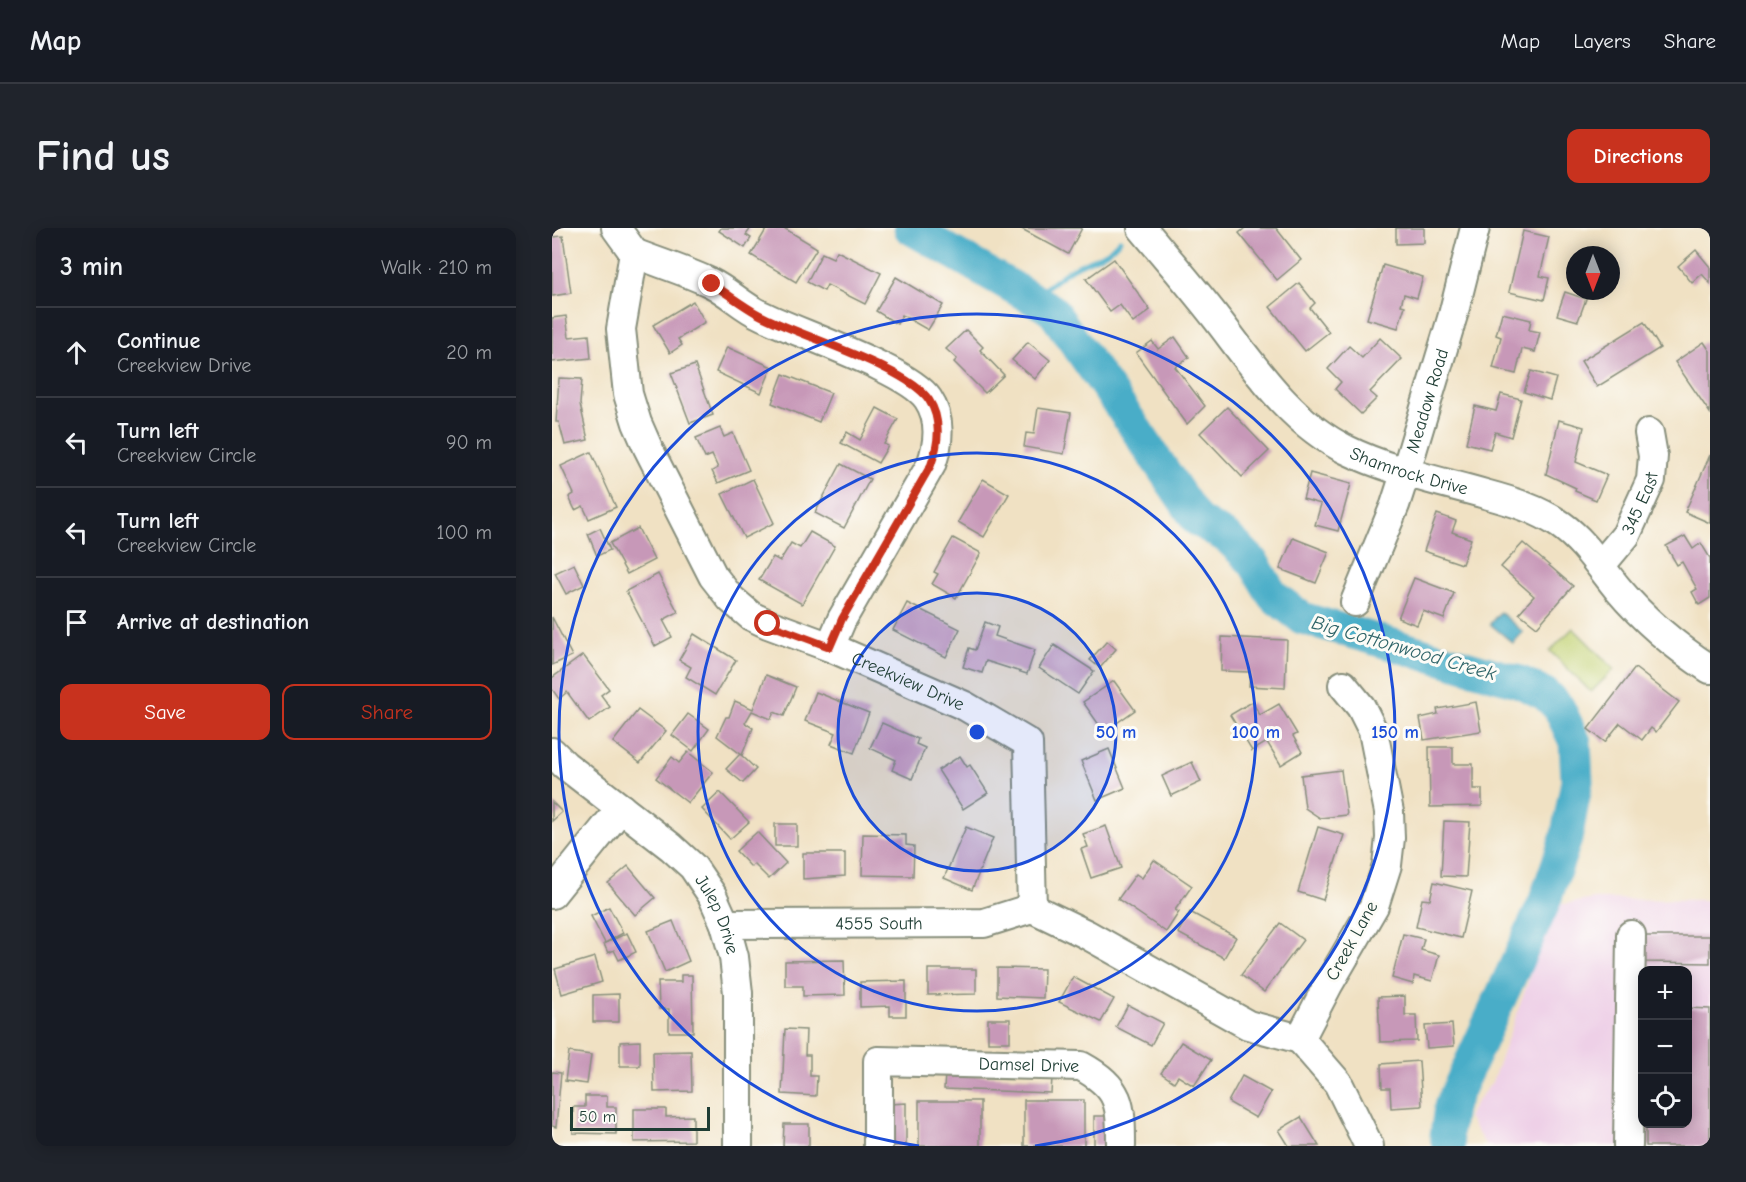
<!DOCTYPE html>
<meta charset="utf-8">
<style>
body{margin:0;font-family:"Comic Neue",sans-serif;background:#20242c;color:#f1f3f6}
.controls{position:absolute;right:18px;bottom:18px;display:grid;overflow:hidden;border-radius:12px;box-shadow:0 3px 15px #0003}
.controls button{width:54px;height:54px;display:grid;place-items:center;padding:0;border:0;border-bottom:2px solid #363941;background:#171b24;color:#f1f3f6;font:30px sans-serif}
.compass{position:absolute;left:1014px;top:18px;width:54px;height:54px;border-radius:50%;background:#171b24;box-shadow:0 3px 15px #0003;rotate:180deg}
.scale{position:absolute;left:18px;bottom:15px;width:140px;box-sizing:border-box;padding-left:6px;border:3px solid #1f3d34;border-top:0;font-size:16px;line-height:21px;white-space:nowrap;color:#1f3d34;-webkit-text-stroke:4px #fdfcf7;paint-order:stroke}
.stop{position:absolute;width:18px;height:18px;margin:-14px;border:4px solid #c8321e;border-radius:50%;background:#fff}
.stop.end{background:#c8321e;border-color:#fff;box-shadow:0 2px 6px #0008}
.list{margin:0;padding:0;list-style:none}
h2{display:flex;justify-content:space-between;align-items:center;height:78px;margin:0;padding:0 24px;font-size:26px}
h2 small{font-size:20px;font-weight:400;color:#9ea1a6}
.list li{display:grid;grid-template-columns:39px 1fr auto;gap:18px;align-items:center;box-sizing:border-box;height:90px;padding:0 24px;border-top:2px solid #363941}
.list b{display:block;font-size:22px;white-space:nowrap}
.list p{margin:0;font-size:20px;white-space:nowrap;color:#9ea1a6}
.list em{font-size:20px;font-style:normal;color:#9ea1a6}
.actions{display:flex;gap:12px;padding:18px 24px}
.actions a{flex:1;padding:14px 0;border:2px solid #c8321e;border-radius:12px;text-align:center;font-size:21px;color:#c8321e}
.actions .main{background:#c8321e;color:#fff}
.icon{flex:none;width:33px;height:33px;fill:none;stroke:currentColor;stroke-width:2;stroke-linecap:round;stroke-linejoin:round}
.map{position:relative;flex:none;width:1158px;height:918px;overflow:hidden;border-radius:12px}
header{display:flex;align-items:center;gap:36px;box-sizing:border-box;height:84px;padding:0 30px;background:#171b24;border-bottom:2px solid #363941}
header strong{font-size:28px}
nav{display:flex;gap:33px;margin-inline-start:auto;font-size:21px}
.intro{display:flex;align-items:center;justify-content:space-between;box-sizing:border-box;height:144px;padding:0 36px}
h1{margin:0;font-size:42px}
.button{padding:15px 27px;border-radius:12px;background:#c8321e;color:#fff;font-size:21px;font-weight:700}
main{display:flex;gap:36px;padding:0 36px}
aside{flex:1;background:#171b24;border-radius:12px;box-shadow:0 3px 15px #0003}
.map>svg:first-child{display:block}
</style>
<header>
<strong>Map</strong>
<nav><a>Map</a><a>Layers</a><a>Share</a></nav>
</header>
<div class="intro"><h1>Find us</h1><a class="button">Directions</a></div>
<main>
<aside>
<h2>3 min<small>Walk · 210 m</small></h2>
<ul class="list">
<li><svg class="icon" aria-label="ahead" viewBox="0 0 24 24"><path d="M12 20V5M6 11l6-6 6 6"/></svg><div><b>Continue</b><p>Creekview Drive</p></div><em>20 m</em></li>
<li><svg class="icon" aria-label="left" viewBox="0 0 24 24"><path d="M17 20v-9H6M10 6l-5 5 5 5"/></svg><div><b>Turn left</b><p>Creekview Circle</p></div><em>90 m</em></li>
<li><svg class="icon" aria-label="left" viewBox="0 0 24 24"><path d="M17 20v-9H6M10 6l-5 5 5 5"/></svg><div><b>Turn left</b><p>Creekview Circle</p></div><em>100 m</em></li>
<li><svg class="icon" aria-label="arrive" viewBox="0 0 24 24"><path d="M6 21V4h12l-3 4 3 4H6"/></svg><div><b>Arrive at destination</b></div></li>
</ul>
<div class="actions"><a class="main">Save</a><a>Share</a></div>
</aside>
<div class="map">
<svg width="1158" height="918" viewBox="0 0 1158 918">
<rect width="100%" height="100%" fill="#fdfcf7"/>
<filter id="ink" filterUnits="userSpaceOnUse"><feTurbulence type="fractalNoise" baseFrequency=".0167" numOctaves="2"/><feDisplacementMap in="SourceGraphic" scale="12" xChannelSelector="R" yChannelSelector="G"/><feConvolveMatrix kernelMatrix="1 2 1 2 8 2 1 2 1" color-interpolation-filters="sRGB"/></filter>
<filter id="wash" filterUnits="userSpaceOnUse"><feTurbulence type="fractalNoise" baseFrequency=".008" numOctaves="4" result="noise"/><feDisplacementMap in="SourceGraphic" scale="24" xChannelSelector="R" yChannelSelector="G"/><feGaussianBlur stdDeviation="1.35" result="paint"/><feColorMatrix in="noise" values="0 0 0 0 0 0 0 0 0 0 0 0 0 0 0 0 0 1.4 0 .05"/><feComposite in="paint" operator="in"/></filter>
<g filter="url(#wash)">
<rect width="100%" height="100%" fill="#f0e1c3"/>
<path fill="#eed0e7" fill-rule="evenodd" d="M1043,671L1158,672V918H934L916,889L922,877L940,854L975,757L992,694L993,679ZM1090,742H1136V896H1090Z"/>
<path fill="#c2d274" stroke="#708854" stroke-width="1.5" d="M1021,400L1062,441L1039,464L998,423Z"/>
<path fill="#49adc8" stroke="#34757e" stroke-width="1.5" d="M948,384L971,404L961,415L938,396Z"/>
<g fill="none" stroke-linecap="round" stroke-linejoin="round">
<path stroke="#49adc8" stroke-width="5" d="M484,72L492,61L519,41L556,24L568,12"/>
<path stroke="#49adc8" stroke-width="33" d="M358,0L500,82L579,194L645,292L676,310L701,334L721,368L750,390L968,454L993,466L1007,480L1023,514L1025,553L1014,611L992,675L898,879L894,908L896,918"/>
</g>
<g id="blocks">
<g fill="#c798b8">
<path d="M169,0H199L194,7L199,10L193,20L167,3Z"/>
<path d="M215,0H232L265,20L244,54L199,27Z"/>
<path d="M468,0H530L516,26Z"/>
<path d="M693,0H724L749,32L725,52L687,5Z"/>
<path d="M844,0H872V15L844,16Z"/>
<path d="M971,3L997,9L988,48L997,50L992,72L957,64Z"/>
<path d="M11,8L19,65L0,68V9Z"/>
<path d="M1144,22L1158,39V55L1150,46L1140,55L1126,38Z"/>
<path d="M285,23L329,45L313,76L275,57L272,63L255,54L270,25L281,30Z"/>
<path d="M562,31L598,82L581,95L568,77L558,84L534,51Z"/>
<path d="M831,37L871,49L865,70L852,66L849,77L853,78L846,100L815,91Z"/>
<path d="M344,49L391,77L376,102L350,87L345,96L324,83Z"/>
<path d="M747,55L763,75L758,80L777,104L753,123L718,79Z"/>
<path d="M1013,64L1034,71L1026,93L1005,87Z"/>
<path d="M141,73L153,94L126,111L130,117L118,125L101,97Z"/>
<path d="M950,85L979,92L977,102L988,104L983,124L970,121L964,146L941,140L949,109L944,107Z"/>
<path d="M14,88L17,109L37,107L39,130L0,134V90Z"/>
<path d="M1092,94L1108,120L1045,159L1029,133Z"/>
<path d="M414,102L431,119L428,122L452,147L433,165L402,134L405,131L394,121Z"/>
<path d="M623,109L637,129L623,139L653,178L635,196L584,125L600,113L606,121Z"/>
<path d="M828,110L850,131L818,164L825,170L809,186L783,161L789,154L776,141L797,118L810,130Z"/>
<path d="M476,114L498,132L483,151L460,132Z"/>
<path d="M1152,114L1158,123V185L1123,134Z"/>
<path d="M175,119L220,139L209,165L164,144Z"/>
<path d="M143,137L161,187L138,195L119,145Z"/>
<path d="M979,143L1004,150L998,172L972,164Z"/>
<path d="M231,146L279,165L267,194L220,175Z"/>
<path d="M7,150L30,151L28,176L36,212L13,217L7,194H4Z"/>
<path d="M949,166L969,171L959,209L943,204L938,221L914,215L923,178L944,183Z"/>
<path d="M675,179L717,223L690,249L648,205Z"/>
<path d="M325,180L346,191L332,216L336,218L326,235L289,215L295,204L308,212Z"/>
<path d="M486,180L519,185L512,226L472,219L474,205L482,206Z"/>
<path d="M1007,192L1032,199L1024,234L1055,247L1044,272L1023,263L1024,260L994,246Z"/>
<path d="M168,200L172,209L181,205L197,242L166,255L160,243L166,240L160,227L153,230L144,210Z"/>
<path d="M39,224L64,279L37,291L31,278L23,282L17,269L22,266L9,238Z"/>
<path d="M1158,227V295L1133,284Z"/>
<path d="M289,236L318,251L292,300L263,285Z"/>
<path d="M758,245L799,256L786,303L763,297L769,276L751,271Z"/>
<path d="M201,251L222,295L192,310L170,266Z"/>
<path d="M431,251L457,266L432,309L406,294Z"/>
<path d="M885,286L904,293L900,304L919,311L910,336L872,323Z"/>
<path d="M48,300L58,322L45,328L36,306Z"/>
<path d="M86,300L102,332L75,346L58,315Z"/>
<path d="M258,304L283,318L250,376L207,352L221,329L228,333L239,315L248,320Z"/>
<path d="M1133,308L1141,321L1149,315L1158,330V370L1147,377L1140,364L1145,361L1130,334L1125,337L1114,318Z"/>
<path d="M401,310L429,325L404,370L380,356L386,346L382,344Z"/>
<path d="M741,310L777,324L764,355L728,341Z"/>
<path d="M971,315L1021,358L985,399L967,385L982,368L949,339Z"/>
<path d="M22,336L32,357L14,366L3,345Z"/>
<path d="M106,346L126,384L111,392L120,409L103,418L74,363Z"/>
<path d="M862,350L902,365L892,391L871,383L865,397L846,390Z"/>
<path d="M355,375L408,401L394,429L341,402Z"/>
<path d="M0,389L20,428L0,437Z"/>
<path d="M433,394L446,399L443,408L483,422L475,446L434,433L430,445L411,439L417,420L423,422Z"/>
<path d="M142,406L184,432L163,467L134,449L139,439L127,432Z"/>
<path d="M670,409L735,412L733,460L697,458L698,444L669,443Z"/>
<path d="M555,413L564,421L548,440L538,432Z"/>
<path d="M502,417L542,443L526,466L487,440Z"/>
<path d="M31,427L57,461L49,467L58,479L37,494L15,464L7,471L0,461V450Z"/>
<path d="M1083,440L1127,474L1104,504L1099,500L1090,512L1068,495L1053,514L1036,501Z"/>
<path d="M214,447L244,459L232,488L222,484L219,491L200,483L193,495L201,500L190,527L165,508L174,489H177L183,473L201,481Z"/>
<path d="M562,453L583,482L552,504L531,474Z"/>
<path d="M264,464L317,485L302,525L279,516L284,505L253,493Z"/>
<path d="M700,474L708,487L727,476L745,506L741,508L750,524L729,537L715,514L700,523L678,487Z"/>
<path d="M924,474L929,503L872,512L868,490L886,486L885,481Z"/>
<path d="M86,482L114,503L88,535L61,514Z"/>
<path d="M136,486L157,501L141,523L120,507Z"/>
<path d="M330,495L366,511L364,516L373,520L360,551L340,542L344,532L318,520Z"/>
<path d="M877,519H901V536H921V561H930V578L878,579Z"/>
<path d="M557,521L573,560L545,572L529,533Z"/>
<path d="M136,524L161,544L136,575L104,550L120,529L127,535Z"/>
<path d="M188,526L204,541L191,555L174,541Z"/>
<path d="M408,528L415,539L418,537L436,565L411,581L386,542Z"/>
<path d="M640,534L649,554L619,568L610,548Z"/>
<path d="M789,542L795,587L768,590L753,580L749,547Z"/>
<path d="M168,564L197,594L178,611L150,581Z"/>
<path d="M0,574L10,584L0,593Z"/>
<path d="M892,593L918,594L914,649L889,648Z"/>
<rect x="223" y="596" width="22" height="22"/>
<path d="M554,598L569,640L539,650L529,621L536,619L531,606Z"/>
<path d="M414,599L441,610L420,662L392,650Z"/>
<path d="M766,599L792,607L771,672L746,664Z"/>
<path d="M205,604L234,635L217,651L202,636L199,639L184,623Z"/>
<path d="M311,606L354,607V617L362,618L361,648L310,647Z"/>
<path d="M251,625H293V648L251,651Z"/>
<path d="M602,632L640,658L623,682L627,684L614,704L566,671L584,646L590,650Z"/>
<path d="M76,638L103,670L83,687L56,655Z"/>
<path d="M882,654L920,663L909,710L864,699L870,671L878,672Z"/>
<path d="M57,679L71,705L53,715L39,688Z"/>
<path d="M638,684L684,709L672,730L626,705Z"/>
<path d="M121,693L137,733L113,744L96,703Z"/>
<path d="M728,695L751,712L712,764L689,747Z"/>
<path d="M75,705L84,724L67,732L62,722L56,725L52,716Z"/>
<path d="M851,706L872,711L869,722L887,727L880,753L862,748L861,756L840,750Z"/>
<path d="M1094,708H1158V735L1093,734Z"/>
<path d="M43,729L50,754L10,766L3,741Z"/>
<path d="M292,732L293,767L251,768V758H233V733Z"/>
<path d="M445,740L492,741L491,770L445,768Z"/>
<path d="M376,741H424V766L376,767Z"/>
<path d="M129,747H140L141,804H117V781H107L106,754H129Z"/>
<path d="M521,749L562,771L549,794L507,774Z"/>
<path d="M354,753V788H338V778L308,779V754Z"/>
<path d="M67,766V794H41V767Z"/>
<path d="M853,768V787H864L865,813L828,814L826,769Z"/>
<path d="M576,777L611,795L599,817L564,799Z"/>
<path d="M1136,780L1158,781V916L1155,918H1094V896H1136Z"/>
<rect x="436" y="791" width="22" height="23"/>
<path d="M900,796L902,818L875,820L873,798Z"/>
<path d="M233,801L254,802L253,827H258V848H265L264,868L230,866Z"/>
<path d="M88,813V838H68V814Z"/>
<path d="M629,814L659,832L642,858L626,848L622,854L609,845Z"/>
<path d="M139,823L140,863L102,864L101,824Z"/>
<path d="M17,824L39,827L35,856L13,853Z"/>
<path d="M867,833L870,878L839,880L838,860H830L829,836Z"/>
<path d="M0,844L9,845L4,899L0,898Z"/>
<path d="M393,846L500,850L499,865L392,861Z"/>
<path d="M690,848L719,864L704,890L676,874Z"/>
<path d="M33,868H55V879H64V906L21,905V879H33Z"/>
<rect x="472" y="872" width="60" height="46"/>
<rect x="367" y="873" width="61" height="45"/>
<path d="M354,875V918H339L338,876Z"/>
<path d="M82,881H114V889L141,888V913L82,914Z"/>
<rect x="542" y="888" width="15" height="30"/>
<path d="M749,889L767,918H737L727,902Z"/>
<path d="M232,896H257V918H231Z"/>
</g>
</g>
</g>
<g filter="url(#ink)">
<use href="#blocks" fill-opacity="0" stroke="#888f7c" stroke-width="1.5"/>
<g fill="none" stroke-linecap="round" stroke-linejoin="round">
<g stroke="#888f7c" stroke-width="32">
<g id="minor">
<path id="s1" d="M64,0L82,25L69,101L76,166L85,195L96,220L161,348L179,371L199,388L216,396L278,419L413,478L476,515L480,680L534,706L696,797L748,811"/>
<path id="s2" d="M590,0C615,30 641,60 665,91C702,139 739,195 795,222C838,243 888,253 933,266C959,273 986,281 1009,297C1033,314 1047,338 1066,361C1092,392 1124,419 1158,441"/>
<path d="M82,25C107,35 134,43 159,55C177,64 191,79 209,87C245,105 357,142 376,171C390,192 387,215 379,237L290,391L278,419"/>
<path id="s3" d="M1049,337L1074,307L1099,252L1101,228L1097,205"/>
<path id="s4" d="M803,374L843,277L854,243L901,87L923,0"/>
<path d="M791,457L809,479L821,503L837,584L838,610L835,637L822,678L776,757L748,811L786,855L817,918"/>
<path id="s5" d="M0,524L13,537L119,619L141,639L160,667L173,696L182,729L186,765V918"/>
<path d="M0,666L69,580"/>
<path id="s6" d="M173,696L432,695L480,680"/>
<path id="s7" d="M326,918V833L529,838C569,860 569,876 569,918"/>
<path d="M1076,918L1079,707"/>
</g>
</g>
<use href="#minor" stroke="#fff" stroke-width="28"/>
</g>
</g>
<g fill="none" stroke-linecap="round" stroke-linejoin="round" filter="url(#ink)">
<path stroke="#c8321e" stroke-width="8" d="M160,56C176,66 190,77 206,86C244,107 356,139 377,172C390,192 387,215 379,237L290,391L278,419L216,396"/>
</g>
<circle cx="425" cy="504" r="139" fill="#1d4ed8" fill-opacity=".12"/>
<g fill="none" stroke="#1d4ed8" stroke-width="3">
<circle cx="425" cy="504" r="139"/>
<circle cx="425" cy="504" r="279"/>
<path d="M367 918A418 418 0 1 1 483 918"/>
</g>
<g text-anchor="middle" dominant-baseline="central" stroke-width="6" stroke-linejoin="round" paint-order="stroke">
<g font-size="18" fill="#1f3d34" stroke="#fdfcf7">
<text stroke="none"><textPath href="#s4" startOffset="214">Meadow Road</textPath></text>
<text stroke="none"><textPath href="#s2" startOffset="370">Shamrock Drive</textPath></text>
<text stroke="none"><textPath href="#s3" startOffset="74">345 East</textPath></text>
<text stroke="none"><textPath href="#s1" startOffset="600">Creekview Drive</textPath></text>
<text stroke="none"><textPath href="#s5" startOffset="236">Julep Drive</textPath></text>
<text stroke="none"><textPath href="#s6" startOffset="154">4555 South</textPath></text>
<text transform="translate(800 713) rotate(-61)">Creek Lane</text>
<text stroke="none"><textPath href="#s7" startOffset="236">Damsel Drive</textPath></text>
</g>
<g font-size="20" font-style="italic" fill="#2e6468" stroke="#fdfcf7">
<text transform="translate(852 420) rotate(16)">Big Cottonwood Creek</text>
</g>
</g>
<circle cx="425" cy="504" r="9" fill="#1d4ed8" stroke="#fdfcf7" stroke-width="3"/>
<g font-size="18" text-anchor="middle" font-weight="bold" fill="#1d4ed8" stroke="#fdfcf7" stroke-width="6" stroke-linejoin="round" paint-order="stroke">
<text x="564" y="510">50 m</text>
<text x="704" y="510">100 m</text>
<text x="843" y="510">150 m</text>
</g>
</svg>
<div class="controls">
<button>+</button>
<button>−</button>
<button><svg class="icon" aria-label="locate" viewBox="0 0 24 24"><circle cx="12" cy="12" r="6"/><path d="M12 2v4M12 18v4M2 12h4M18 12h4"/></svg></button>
</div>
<svg class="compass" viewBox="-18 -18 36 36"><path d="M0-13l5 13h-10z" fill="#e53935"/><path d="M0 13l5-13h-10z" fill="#9ea1a6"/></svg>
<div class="scale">50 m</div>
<div class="stop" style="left:216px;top:396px"></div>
<div class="stop end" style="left:160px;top:56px"></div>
</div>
</main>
